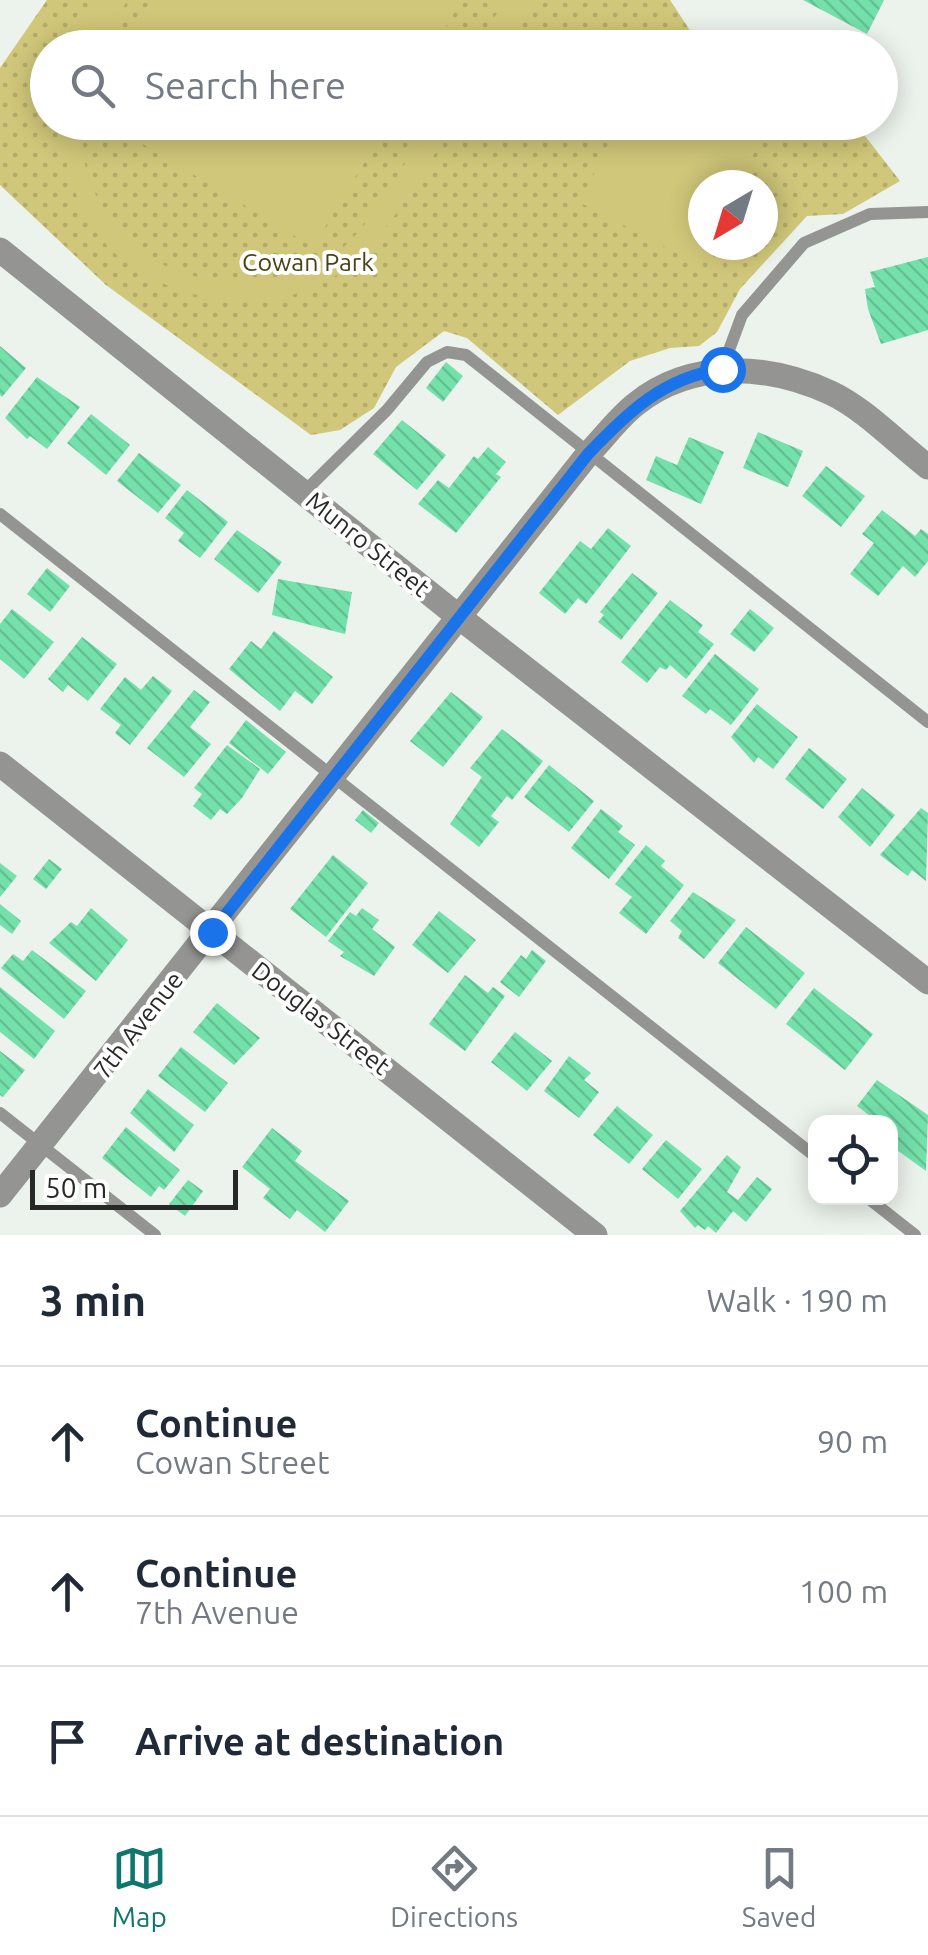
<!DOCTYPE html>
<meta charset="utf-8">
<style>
body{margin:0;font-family:Ubuntu,sans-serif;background:#f6f6f7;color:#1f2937}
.controls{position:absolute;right:30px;bottom:30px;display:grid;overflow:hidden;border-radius:20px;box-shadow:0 5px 25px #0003}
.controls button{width:90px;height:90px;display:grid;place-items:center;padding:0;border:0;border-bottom:2px solid #e0e1e3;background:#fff;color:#1f2937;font:50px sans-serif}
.compass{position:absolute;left:688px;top:170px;width:90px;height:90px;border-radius:50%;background:#fff;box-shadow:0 5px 25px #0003;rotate:218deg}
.scale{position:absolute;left:30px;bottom:25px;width:208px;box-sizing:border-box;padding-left:10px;border:5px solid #272927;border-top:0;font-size:28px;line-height:35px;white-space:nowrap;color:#272927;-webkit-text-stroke:8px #fff;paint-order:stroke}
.stop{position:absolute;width:30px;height:30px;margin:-22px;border:8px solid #1a73e8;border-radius:50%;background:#fff}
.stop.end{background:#1a73e8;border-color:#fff;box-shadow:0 2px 10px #0008}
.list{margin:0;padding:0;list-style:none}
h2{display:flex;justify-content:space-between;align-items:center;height:130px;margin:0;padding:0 40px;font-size:42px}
h2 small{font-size:32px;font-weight:400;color:#747a83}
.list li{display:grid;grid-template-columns:65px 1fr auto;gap:30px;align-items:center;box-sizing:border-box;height:150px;padding:0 40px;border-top:2px solid #e0e1e3}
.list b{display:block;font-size:38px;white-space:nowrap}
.list p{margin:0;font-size:32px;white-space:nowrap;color:#747a83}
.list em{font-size:32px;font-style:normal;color:#747a83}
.icon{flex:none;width:55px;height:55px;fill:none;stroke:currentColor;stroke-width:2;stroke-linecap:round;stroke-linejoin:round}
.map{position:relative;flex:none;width:928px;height:1235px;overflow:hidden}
.search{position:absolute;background:#fff;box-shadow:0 5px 25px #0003;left:30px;right:30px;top:30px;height:110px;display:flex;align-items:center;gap:25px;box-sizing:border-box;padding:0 35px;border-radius:55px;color:#747a83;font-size:38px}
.sheet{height:580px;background:#fff}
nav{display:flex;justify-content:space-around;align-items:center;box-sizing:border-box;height:140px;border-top:2px solid #e0e1e3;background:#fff;font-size:28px;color:#747a83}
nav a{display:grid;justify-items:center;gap:5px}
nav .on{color:#0f766e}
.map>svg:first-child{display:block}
</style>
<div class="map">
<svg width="928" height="1235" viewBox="0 0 928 1235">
<defs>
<pattern id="grass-dots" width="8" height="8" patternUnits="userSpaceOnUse" patternTransform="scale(2.5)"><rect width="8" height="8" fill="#d0c77a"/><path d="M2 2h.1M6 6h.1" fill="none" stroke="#b3ab6a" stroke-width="1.8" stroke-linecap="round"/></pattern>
<pattern id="building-back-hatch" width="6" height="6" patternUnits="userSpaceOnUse" patternTransform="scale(2.5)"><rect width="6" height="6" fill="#74e1ab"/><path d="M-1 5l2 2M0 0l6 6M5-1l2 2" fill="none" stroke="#64c193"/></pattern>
</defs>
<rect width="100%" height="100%" fill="#ecf2ec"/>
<path fill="url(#grass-dots)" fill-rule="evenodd" d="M47,0H670L701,47L48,48V122L855,123L900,181L843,214L807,216L740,289L717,332L699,346L670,348L630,361L558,415L467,338L444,331L396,367L374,408L340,430L311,435L106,285L0,185V68ZM703,185H763V245H703Z"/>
<g fill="#d0c77a">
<path d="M97,0H128L97,47H66Z"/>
<path d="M157,0H462L434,47H128Z"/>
<path d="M505,0H532L501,47H476Z"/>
<path d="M58,123H78C86,220 144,282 244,282C273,282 308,275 331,258C375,224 400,169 429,123H454C420,176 391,235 338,274C262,328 124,297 83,211C70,184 64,151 58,123Z"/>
<path d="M108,123H388L313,247Z"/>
<path d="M759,123L768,127L737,185H703L705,245L696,263L579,202L621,123Z"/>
</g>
<g fill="url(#building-back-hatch)">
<path d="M803,0H884L867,34Z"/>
<path d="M928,257V330L881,344L868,309L865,289L875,287L870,272Z"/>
<path d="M0,346L26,368L2,397L0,395Z"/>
<path d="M446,362L463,376L443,402L426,388Z"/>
<path d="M37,377L80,407L47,449L30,436L27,439L5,418Z"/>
<path d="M91,414L130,445L106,475L67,443Z"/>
<path d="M402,420L446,455L417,490L373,454Z"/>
<path d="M758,432L803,451L788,487L743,468Z"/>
<path d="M689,437L724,452L701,504L646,480L656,456L677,465Z"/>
<path d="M488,447L506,462L496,474L501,477L456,533L418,504L438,480L449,488L474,456L478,459Z"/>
<path d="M139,453L181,485L158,513L117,481Z"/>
<path d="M826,466L865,496L841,527L802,496Z"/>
<path d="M187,490L228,522L200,558L178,541L184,533L165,518Z"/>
<path d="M882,510L915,536L921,529L928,534V561L915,577L903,566L878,596L850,574L874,543L862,534Z"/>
<path d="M608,528L631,546L586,604L578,598L565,614L539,593L580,541L591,549Z"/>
<path d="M237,530L282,562L258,593L214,559Z"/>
<path d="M47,568L70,586L50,612L27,594Z"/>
<path d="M632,573L658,593L621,640L598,622L604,615L600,612Z"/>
<path d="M278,579L352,592L345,634L272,615Z"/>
<path d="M670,600L703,625L698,632L714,644L686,679L670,665L666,670L660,667L647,683L621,662Z"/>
<path d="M12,609L54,642L24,679L0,659V624Z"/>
<path d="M750,609L774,628L754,652L730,634Z"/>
<path d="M274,631L333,677L312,704L295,691L280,711L229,669L251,641L261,649Z"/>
<path d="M82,637L117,664L88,701L68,685L63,692L48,679Z"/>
<path d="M715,654L759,689L731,725L710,709L706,714L682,696Z"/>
<path d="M153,676L172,691L130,745L115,733L121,725L100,709L125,677L141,690Z"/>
<path d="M194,690L210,702L190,727L211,744L184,777L147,748Z"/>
<path d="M451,692L483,717L443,767L410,741Z"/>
<path d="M757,704L798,737L773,769L758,757L754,763L731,737Z"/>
<path d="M246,720L286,752L268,774L229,743Z"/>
<path d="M502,729L543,761L512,800L507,796L491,816L499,822L479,847L450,824L482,777L470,768Z"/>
<path d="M227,745L260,769L242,798L227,814L220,809L211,820L193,806L202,794L194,788Z"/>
<path d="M809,748L847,779L823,809L785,779Z"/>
<path d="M549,765L594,801L569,832L524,797Z"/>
<path d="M862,788L895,815L870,847L838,817Z"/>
<path d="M921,808L928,813L926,881L912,870L908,876L880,855Z"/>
<path d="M601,809L623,826L618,832L635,845L609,879L571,848Z"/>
<path d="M363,810L379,823L371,833L355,820Z"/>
<path d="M646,845L665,861L661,866L684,885L646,934L619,913L632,897L615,884Z"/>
<path d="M333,855L368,883L326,937L290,909Z"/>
<path d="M49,859L62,869L46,889L33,879Z"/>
<path d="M0,863L17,876L0,897Z"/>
<path d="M693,892L736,920L704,959L678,938L682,931L670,921Z"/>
<path d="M0,904L21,921L12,934L0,925Z"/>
<path d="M91,908L128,940L96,981L49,943L71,922L77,926Z"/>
<path d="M362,908L379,920L372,929L395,947L374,976L340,956L344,952L328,941L350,912L356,916Z"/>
<path d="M439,911L476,940L448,973L412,945Z"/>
<path d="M746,927L805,973L776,1009L718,963Z"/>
<path d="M32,950L86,991L64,1019L1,968L13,954L23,961Z"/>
<path d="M532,950L546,961L519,997L500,982L521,955L526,959Z"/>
<path d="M465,975L488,993L493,987L505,996L465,1051L429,1024Z"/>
<path d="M0,987L55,1031L34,1059L0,1032Z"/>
<path d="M814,988L873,1034L845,1070L786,1024Z"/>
<path d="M217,1003L260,1038L234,1065L193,1032Z"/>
<path d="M515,1032L552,1061L527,1091L491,1062Z"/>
<path d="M181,1047L228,1083L205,1112L158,1076Z"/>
<path d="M0,1051L25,1070L3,1097L0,1095Z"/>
<path d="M569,1056L591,1073L584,1080L599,1092L579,1118L544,1091Z"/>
<path d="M877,1080L928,1115L926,1171L890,1145V1122H878L857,1106Z"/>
<path d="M148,1089L194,1125L174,1152L130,1113Z"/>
<path d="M617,1106L653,1135L629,1164L593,1135Z"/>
<path d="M126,1127L180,1170L164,1190L159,1186L151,1197L102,1158Z"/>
<path d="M272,1128L302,1151L295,1161L349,1201L325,1232L297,1210L290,1219L263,1198L270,1189L242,1167Z"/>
<path d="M666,1140L702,1169L678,1199L642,1169Z"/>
<path d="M727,1155L741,1167L727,1192L738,1200L757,1177L772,1189L746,1222L733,1211L716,1233L708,1226L705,1230L698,1225L695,1228L680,1211Z"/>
<path d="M188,1180L203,1191L185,1216L169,1204Z"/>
</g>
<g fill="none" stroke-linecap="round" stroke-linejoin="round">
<g stroke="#949592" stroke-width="12">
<path d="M722,369L742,315L804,243L870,214L928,212"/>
<path d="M304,492L387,410L427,362L447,352L466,355L928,722"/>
<path d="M0,514L816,1157"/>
<path d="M0,1113L155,1235"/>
<path d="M868,1198L915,1235"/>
</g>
<g stroke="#949592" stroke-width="25">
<path d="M0,250L459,617L928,982"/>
<path d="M0,764L595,1235"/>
<path d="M0,1195L588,454C604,438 618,418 636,404C692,359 768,364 831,393C865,409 898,444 928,467"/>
</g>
</g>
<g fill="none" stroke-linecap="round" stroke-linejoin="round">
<path stroke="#1a73e8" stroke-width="12" d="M212,932L588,454C628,412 663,378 722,369"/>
</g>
<g text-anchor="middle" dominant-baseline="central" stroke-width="8" stroke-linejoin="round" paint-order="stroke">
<g font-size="25" fill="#494317" stroke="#fff">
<text x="308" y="262">Cowan Park</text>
</g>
<g font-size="25" fill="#272927" stroke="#fff">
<text transform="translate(368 544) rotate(39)">Munro Street</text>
<text transform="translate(321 1018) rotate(38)">Douglas Street</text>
<text transform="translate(138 1025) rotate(-52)">7th Avenue</text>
</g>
</g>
</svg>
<div class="controls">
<button><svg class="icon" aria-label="locate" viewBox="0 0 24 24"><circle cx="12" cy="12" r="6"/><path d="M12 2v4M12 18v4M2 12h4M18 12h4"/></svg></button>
</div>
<svg class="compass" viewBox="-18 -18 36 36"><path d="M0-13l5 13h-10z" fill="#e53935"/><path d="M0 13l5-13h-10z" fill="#747a83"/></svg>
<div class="scale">50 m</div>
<div class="stop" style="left:722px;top:369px"></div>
<div class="stop end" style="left:212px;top:932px"></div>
<div class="search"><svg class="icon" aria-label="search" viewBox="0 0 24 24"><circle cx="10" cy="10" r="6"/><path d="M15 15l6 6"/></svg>Search here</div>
</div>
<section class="sheet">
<h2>3 min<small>Walk · 190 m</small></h2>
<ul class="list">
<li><svg class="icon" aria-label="ahead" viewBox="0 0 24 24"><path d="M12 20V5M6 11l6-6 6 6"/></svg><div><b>Continue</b><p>Cowan Street</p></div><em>90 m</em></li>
<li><svg class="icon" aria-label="ahead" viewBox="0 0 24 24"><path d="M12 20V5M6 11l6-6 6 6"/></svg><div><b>Continue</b><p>7th Avenue</p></div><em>100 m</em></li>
<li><svg class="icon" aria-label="arrive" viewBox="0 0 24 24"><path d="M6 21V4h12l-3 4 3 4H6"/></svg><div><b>Arrive at destination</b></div></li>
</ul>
</section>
<nav>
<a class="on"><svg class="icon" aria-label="map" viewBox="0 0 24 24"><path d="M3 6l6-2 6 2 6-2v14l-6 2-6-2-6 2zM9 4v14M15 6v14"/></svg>Map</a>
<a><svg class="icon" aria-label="directions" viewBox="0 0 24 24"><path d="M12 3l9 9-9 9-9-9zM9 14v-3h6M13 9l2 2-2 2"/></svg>Directions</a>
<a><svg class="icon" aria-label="saved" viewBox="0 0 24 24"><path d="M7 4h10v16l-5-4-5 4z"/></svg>Saved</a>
</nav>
